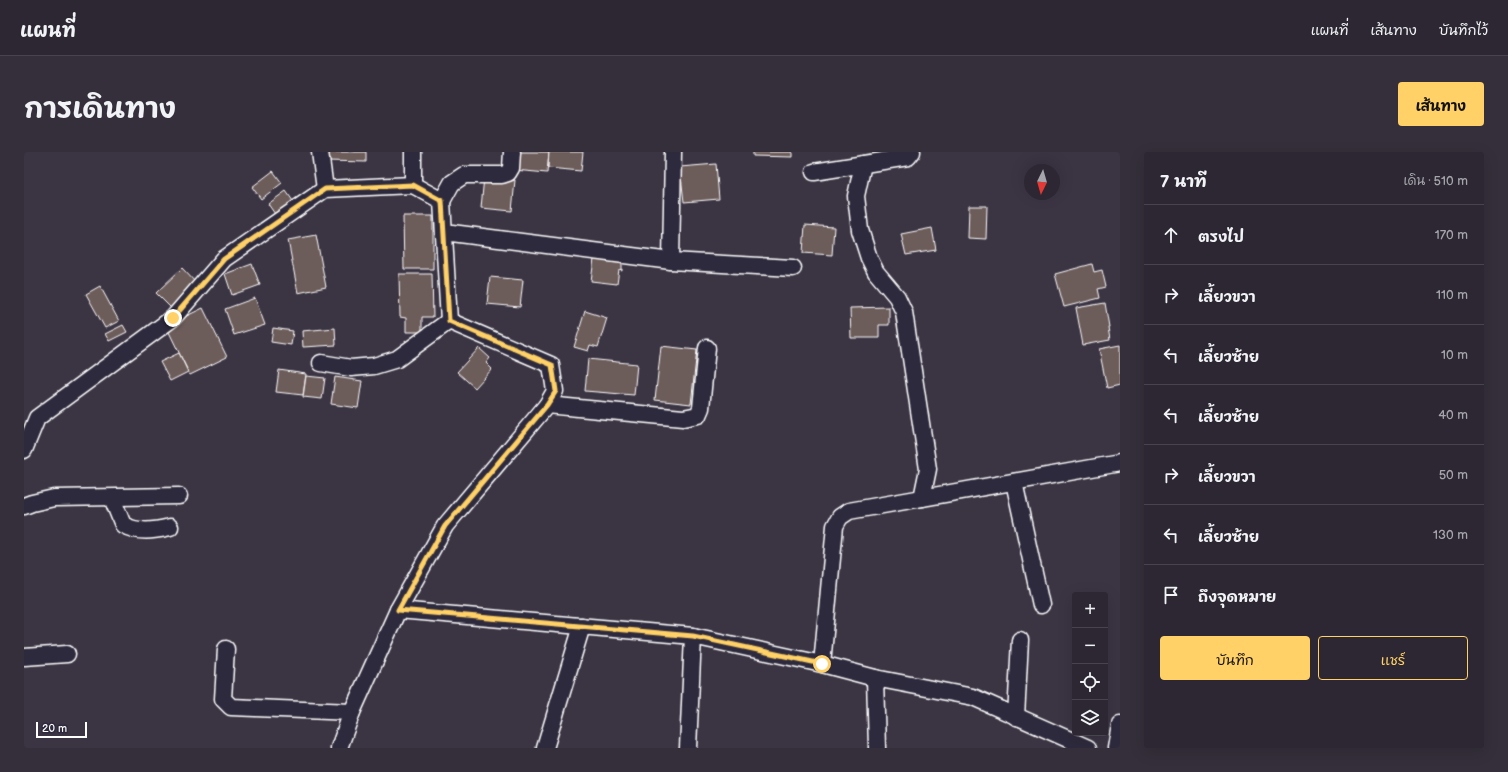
<!DOCTYPE html>
<html lang="th">
<meta charset="utf-8">
<style>
body{margin:0;font-family:"Balsamiq Sans","Playpen Sans Thai",sans-serif;background:#342f3a;color:#f1f3f6}
.controls{position:absolute;right:12px;bottom:12px;display:grid;overflow:hidden;border-radius:4px;box-shadow:0 4px 16px #0002}
.controls button{width:36px;height:36px;display:grid;place-items:center;padding:0;border:0;border-bottom:1px solid #48444d;background:#2c2732;color:#f1f3f6;font:20px sans-serif}
.compass{position:absolute;left:1000px;top:12px;width:36px;height:36px;border-radius:50%;background:#2c2732;box-shadow:0 4px 16px #0002;rotate:185deg}
.scale{position:absolute;left:12px;bottom:10px;width:51px;box-sizing:border-box;padding-left:4px;border:2px solid #fff;border-top:0;font-size:11px;line-height:14px;white-space:nowrap;color:#fff;-webkit-text-stroke:3px #2f2a3d;paint-order:stroke}
.stop{position:absolute;width:12px;height:12px;margin:-9px;border:3px solid #ffd166;border-radius:50%;background:#fff}
.stop.end{background:#ffd166;border-color:#fff;box-shadow:0 1px 4px #0008}
.list{margin:0;padding:0;list-style:none}
h2{display:flex;justify-content:space-between;align-items:center;height:52px;margin:0;padding:0 16px;font-size:17px}
h2 small{font-size:13px;font-weight:400;color:#a6a5ac}
.list li{display:grid;grid-template-columns:26px 1fr auto;gap:12px;align-items:center;box-sizing:border-box;height:60px;padding:0 16px;border-top:1px solid #48444d}
.list b{display:block;font-size:15px;white-space:nowrap}
.list em{font-size:13px;font-style:normal;color:#a6a5ac}
.actions{display:flex;gap:8px;padding:12px 16px}
.actions a{flex:1;padding:9px 0;border:1px solid #ffd166;border-radius:4px;text-align:center;font-size:14px;color:#ffd166}
.actions .main{background:#ffd166;color:#111}
.icon{flex:none;width:22px;height:22px;fill:none;stroke:currentColor;stroke-width:2;stroke-linecap:round;stroke-linejoin:round}
.map{position:relative;flex:none;width:1096px;height:596px;overflow:hidden;border-radius:4px}
header{display:flex;align-items:center;gap:24px;box-sizing:border-box;height:56px;padding:0 20px;background:#2c2732;border-bottom:1px solid #48444d}
header strong{font-size:19px}
nav{display:flex;gap:22px;margin-inline-start:auto;font-size:14px}
.intro{display:flex;align-items:center;justify-content:space-between;box-sizing:border-box;height:96px;padding:0 24px}
h1{margin:0;font-size:28px}
.button{padding:10px 18px;border-radius:4px;background:#ffd166;color:#111;font-size:14px;font-weight:700}
main{display:flex;gap:24px;padding:0 24px}
aside{flex:1;background:#2c2732;border-radius:4px;box-shadow:0 4px 16px #0002}
.map>svg:first-child{display:block}
</style>
<header>
<strong>แผนที่</strong>
<nav><a>แผนที่</a><a>เส้นทาง</a><a>บันทึกไว้</a></nav>
</header>
<div class="intro"><h1>การเดินทาง</h1><a class="button">เส้นทาง</a></div>
<main>
<div class="map">
<svg width="1096" height="596" viewBox="0 0 1096 596">
<rect width="100%" height="100%" fill="#3b3443"/>
<filter id="ink" filterUnits="userSpaceOnUse"><feTurbulence type="fractalNoise" baseFrequency=".025" numOctaves="2"/><feDisplacementMap in="SourceGraphic" scale="8" xChannelSelector="R" yChannelSelector="G"/><feConvolveMatrix kernelMatrix="1 2 1 2 8 2 1 2 1" color-interpolation-filters="sRGB"/></filter>
<g filter="url(#ink)">
<g fill="#6c5c5a" stroke="#fff">
<path d="M303,0H342V10L303,9Z"/>
<path d="M492,0H525L523,21L490,18Z"/>
<path d="M525,0H559L557,19L524,16Z"/>
<path d="M729,0H768V5L729,4Z"/>
<path d="M692,12L695,47L660,50L656,15Z"/>
<path d="M249,19L258,31L237,47L228,35Z"/>
<path d="M460,25L491,28L488,59L457,56Z"/>
<path d="M262,39L269,49L251,62L244,52Z"/>
<path d="M945,54H963L962,87L944,86Z"/>
<path d="M379,64H409V117H380Z"/>
<path d="M781,73L810,75L808,103L779,101Z"/>
<path d="M908,76L912,98L882,103L877,82Z"/>
<path d="M292,83L302,135L274,141L264,88Z"/>
<path d="M571,100L596,103L595,111L598,112V119L595,118L593,132L567,129Z"/>
<path d="M228,112L236,133L208,143L201,122Z"/>
<path d="M1068,112L1070,120L1078,118L1082,135L1074,137L1076,146L1040,155L1031,122Z"/>
<path d="M158,116L173,132L147,156L132,141Z"/>
<path d="M375,122H408L409,165H398V180H382V166L376,165Z"/>
<path d="M466,125L499,128L496,155L463,152Z"/>
<path d="M76,134L95,169L81,176L62,142Z"/>
<path d="M231,146L241,173L210,183L201,157Z"/>
<path d="M1081,151L1085,175H1084L1086,188L1059,193L1052,156Z"/>
<path d="M865,155V173H855V186H827L826,156Z"/>
<path d="M179,156L203,205L166,223L142,174Z"/>
<path d="M561,159L583,166L574,195L566,193L564,199L550,195Z"/>
<path d="M99,173L103,180L85,189L81,182Z"/>
<path d="M249,176L269,179L267,193L247,190Z"/>
<path d="M311,176L312,193L279,195L278,179Z"/>
<path d="M1096,193V233L1083,236L1075,197Z"/>
<path d="M637,194L673,198L667,252L631,248Z"/>
<path d="M455,196L466,206L462,211L468,217L451,236L433,220Z"/>
<path d="M155,201L164,220L146,229L136,210Z"/>
<path d="M564,207L613,212L610,243L561,239Z"/>
<path d="M255,218L282,222L279,243L252,240Z"/>
<path d="M282,224L301,226L298,247L279,245Z"/>
<path d="M311,225L338,229L334,256L307,252Z"/>
</g>
<g fill="none" stroke-linecap="round" stroke-linejoin="round">
<g stroke="#fff" stroke-width="19">
<g id="minor">
<path d="M296,0L301,37"/>
<path d="M839,12L832,44L836,78L845,106L852,120L873,145L880,160L904,317L898,346"/>
<path d="M790,20L884,5L888,0"/>
<path d="M389,33V0"/>
<path d="M418,49L428,31L440,23H478L484,21L487,16L488,0"/>
<path d="M420,80L647,109L769,116"/>
<path d="M647,109L649,0"/>
<path d="M297,211L327,216L350,214L373,207L425,169"/>
<path d="M523,253L659,266L674,263L677,256L683,196"/>
<path d="M0,298L13,266L149,166L200,107L301,37L389,33L418,49L425,169L527,213L531,239L523,253L421,374L374,458L328,560L315,596"/>
<path d="M990,330L1017,453"/>
<path d="M88,346L99,373C115,381 129,379 146,375"/>
<path d="M0,354L8,351L30,346L155,344"/>
<path d="M374,458L669,484L798,512L851,526L949,545L1064,596"/>
<path d="M202,497L199,547L207,555L328,560"/>
<path d="M0,505L43,502"/>
<path d="M798,512L811,374L816,365L825,359L1096,311"/>
<path d="M851,526L853,596"/>
<path d="M992,565L996,488"/>
<path d="M521,596L558,474"/>
<path d="M664,596L669,484"/>
<path d="M1092,596L1096,573"/>
</g>
</g>
<use href="#minor" stroke="#2f2a3d" stroke-width="16"/>
</g>
</g>
<g fill="none" stroke-linecap="round" stroke-linejoin="round" filter="url(#ink)">
<path stroke="#ffd166" stroke-width="5" d="M149,166L200,107L301,37L389,33L418,49L425,169L528,213L532,239L523,253L421,374L374,458L669,484L798,512"/>
</g>
</svg>
<div class="controls">
<button>+</button>
<button>−</button>
<button><svg class="icon" aria-label="locate" viewBox="0 0 24 24"><circle cx="12" cy="12" r="6"/><path d="M12 2v4M12 18v4M2 12h4M18 12h4"/></svg></button>
<button><svg class="icon" aria-label="layers" viewBox="0 0 24 24"><path d="M12 4l9 5-9 5-9-5zM3 14l9 5 9-5"/></svg></button>
</div>
<svg class="compass" viewBox="-18 -18 36 36"><path d="M0-13l5 13h-10z" fill="#e53935"/><path d="M0 13l5-13h-10z" fill="#a6a5ac"/></svg>
<div class="scale">20 m</div>
<div class="stop" style="left:798px;top:512px"></div>
<div class="stop end" style="left:149px;top:166px"></div>
</div>
<aside>
<h2>7 นาที<small>เดิน · 510 m</small></h2>
<ul class="list">
<li><svg class="icon" aria-label="ahead" viewBox="0 0 24 24"><path d="M12 20V5M6 11l6-6 6 6"/></svg><div><b>ตรงไป</b></div><em>170 m</em></li>
<li><svg class="icon" aria-label="right" viewBox="0 0 24 24"><path d="M7 20v-9h11M14 6l5 5-5 5"/></svg><div><b>เลี้ยวขวา</b></div><em>110 m</em></li>
<li><svg class="icon" aria-label="left" viewBox="0 0 24 24"><path d="M17 20v-9H6M10 6l-5 5 5 5"/></svg><div><b>เลี้ยวซ้าย</b></div><em>10 m</em></li>
<li><svg class="icon" aria-label="left" viewBox="0 0 24 24"><path d="M17 20v-9H6M10 6l-5 5 5 5"/></svg><div><b>เลี้ยวซ้าย</b></div><em>40 m</em></li>
<li><svg class="icon" aria-label="right" viewBox="0 0 24 24"><path d="M7 20v-9h11M14 6l5 5-5 5"/></svg><div><b>เลี้ยวขวา</b></div><em>50 m</em></li>
<li><svg class="icon" aria-label="left" viewBox="0 0 24 24"><path d="M17 20v-9H6M10 6l-5 5 5 5"/></svg><div><b>เลี้ยวซ้าย</b></div><em>130 m</em></li>
<li><svg class="icon" aria-label="arrive" viewBox="0 0 24 24"><path d="M6 21V4h12l-3 4 3 4H6"/></svg><div><b>ถึงจุดหมาย</b></div></li>
</ul>
<div class="actions"><a class="main">บันทึก</a><a>แชร์</a></div>
</aside>
</main>
